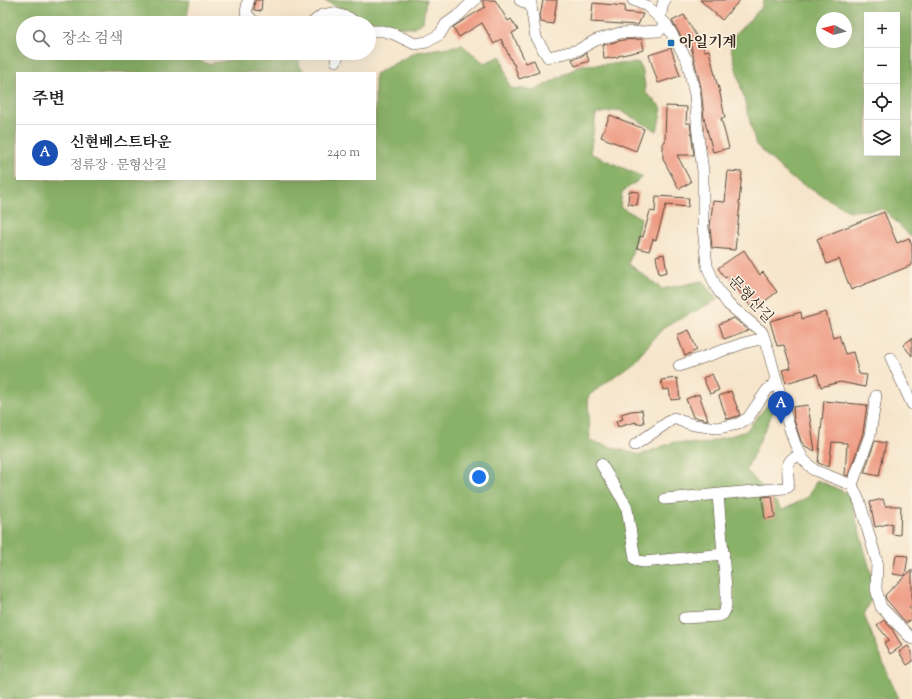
<!DOCTYPE html>
<html lang="ko">
<meta charset="utf-8">
<style>
body{margin:0;font-family:"Sorts Mill Goudy","Noto Serif KR",serif;background:#f6f6f6;color:#222}
.controls{position:absolute;right:12px;top:12px;display:grid;overflow:hidden;border-radius:0px;box-shadow:0 4px 16px #0002}
.controls button{width:36px;height:36px;display:grid;place-items:center;padding:0;border:0;border-bottom:1px solid #e0e0e0;background:#fff;color:#222;font:20px sans-serif}
.compass{position:absolute;left:816px;top:12px;width:36px;height:36px;border-radius:50%;background:#fff;box-shadow:0 4px 16px #0002;rotate:277deg}
.you{position:absolute;left:479px;top:477px;width:14px;height:14px;margin:-10px;border:3px solid #fff;border-radius:50%;background:#1a73e8;box-shadow:0 0 0 6px #1a73e833}
.badge{display:grid;place-items:center;width:26px;height:26px;border-radius:50%;background:#1f6fb2;color:#fff;font-size:13px;font-weight:700}
.pin{position:absolute;translate:-50% -33px;filter:drop-shadow(0 1px 2px #0008)}
.pin::after{content:'';position:absolute;top:21px;width:14px;height:12px;background:inherit;clip-path:polygon(0 0,100% 0,50% 100%)}
.list{margin:0;padding:0;list-style:none}
h2{display:flex;justify-content:space-between;align-items:center;height:52px;margin:0;padding:0 16px;font-size:17px}
h2 small{font-size:13px;font-weight:400;color:#767676}
.list li{display:grid;grid-template-columns:26px 1fr auto;gap:12px;align-items:center;box-sizing:border-box;height:56px;padding:0 16px;border-top:1px solid #e0e0e0}
.list b{display:block;font-size:15px;white-space:nowrap}
.list p{margin:0;font-size:13px;white-space:nowrap;color:#767676}
.list em{font-size:13px;font-style:normal;color:#767676}
.icon{flex:none;width:22px;height:22px;fill:none;stroke:currentColor;stroke-width:2;stroke-linecap:round;stroke-linejoin:round}
.map{position:relative;flex:none;width:912px;height:699px;overflow:hidden}
.search{position:absolute;background:#fff;box-shadow:0 4px 16px #0002;left:16px;top:16px;width:360px;height:44px;display:flex;align-items:center;gap:10px;box-sizing:border-box;padding:0 14px;border-radius:22px;color:#767676;font-size:15px}
.panel{position:absolute;background:#fff;box-shadow:0 4px 16px #0002;left:16px;top:72px;width:360px;height:108px;border-radius:0px}
.map>svg:first-child{display:block}
</style>
<div class="map">
<svg width="912" height="699" viewBox="0 0 912 699">
<rect width="100%" height="100%" fill="#fcf5e5"/>
<filter id="ink" filterUnits="userSpaceOnUse"><feTurbulence type="fractalNoise" baseFrequency=".025" numOctaves="2"/><feDisplacementMap in="SourceGraphic" scale="8" xChannelSelector="R" yChannelSelector="G"/><feConvolveMatrix kernelMatrix="1 2 1 2 8 2 1 2 1" color-interpolation-filters="sRGB"/></filter>
<filter id="wash" filterUnits="userSpaceOnUse"><feTurbulence type="fractalNoise" baseFrequency=".012" numOctaves="4" result="noise"/><feDisplacementMap in="SourceGraphic" scale="16" xChannelSelector="R" yChannelSelector="G"/><feGaussianBlur stdDeviation="0.9" result="paint"/><feColorMatrix in="noise" values="0 0 0 0 0 0 0 0 0 0 0 0 0 0 0 0 0 1.4 0 .05"/><feComposite in="paint" operator="in"/></filter>
<g filter="url(#wash)">
<rect width="100%" height="100%" fill="#f6e5cb"/>
<g fill="#8ab167" stroke="#626e42" fill-rule="evenodd">
<path d="M0,0H190L186,23H23V53H181L208,64L240,58L249,53H299V66L306,73H17V179H375V74L416,52L462,45L484,63L501,56L510,88L536,90L581,65L639,63L643,72L646,93L662,108L657,131L619,110L596,114L590,153L643,177L622,192L620,207L641,218L629,264L662,289L702,281L717,300L664,327L635,361L588,396L590,441L640,455L674,442L703,444L746,431L772,399L774,410L746,470L783,510L808,497L817,480L849,494L871,573L872,598L864,615L898,699H0Z"/>
<path d="M323,0H426L423,22L412,28L390,26L361,17Z"/>
<path d="M764,0H912V238L883,209L849,211L790,177L756,145L729,41L761,8ZM867,15H897V153H867ZM822,18H846V42H822Z"/>
</g>
<g id="blocks">
<g fill="#ee9a82">
<path d="M255,0H262L261,11L254,10Z"/>
<path d="M482,0H495L508,21L511,19L518,30L512,33L526,63L534,60L539,72L519,79L514,64H513L501,39L494,44L482,23L459,37L453,27L464,20L485,7Z"/>
<path d="M543,0H557L553,24L541,22L540,17Z"/>
<path d="M700,0H740L722,20Z"/>
<path d="M593,3L625,6L624,12L643,14L638,25L591,22Z"/>
<path d="M684,15L705,51L709,50L717,84H718L725,118H721L729,148L713,152L704,118L701,88L691,46L687,47L672,21Z"/>
<path d="M642,39L644,50L618,56V57L604,59L603,45L623,40Z"/>
<path d="M671,48L680,76L658,83L649,55Z"/>
<path d="M586,53L589,61L575,66L572,59L580,57Z"/>
<path d="M666,106L687,107L686,123H690L694,155H677L691,182L679,189L663,159V142H665Z"/>
<path d="M610,115L644,129L636,151L601,137Z"/>
<path d="M728,171L742,172L739,204H740L735,250L712,248L710,227L713,201L725,202Z"/>
<path d="M629,191L639,192L637,205L628,204Z"/>
<path d="M656,196L689,198L688,207L666,205L656,240L653,239L649,251L637,248L640,236L643,237L650,211L655,212Z"/>
<path d="M884,212L897,243L909,238L912,246V265L851,290L839,259L827,264L817,239Z"/>
<path d="M744,250L760,275L763,272L777,292L753,310L728,276L725,278L718,268Z"/>
<path d="M664,254L667,272L659,274L656,256Z"/>
<path d="M801,312L802,319L826,312L833,337L839,335L845,354L853,352L859,374L867,375L865,387L840,382L821,387L817,374L786,383L782,370L791,368L784,345L777,346L770,321Z"/>
<path d="M734,318L748,330L724,339L719,324Z"/>
<path d="M689,330L697,350L685,356L677,335Z"/>
<path d="M912,338V356L903,345Z"/>
<path d="M712,374L719,390L710,394L703,378Z"/>
<path d="M677,378L680,399L671,400L669,389L663,390L661,380Z"/>
<path d="M731,391L740,415L735,417L727,419L719,396Z"/>
<path d="M699,394L708,420L693,417L686,399Z"/>
<path d="M824,401L867,405L863,433L848,476L845,475L847,443L832,442L829,467L818,463Z"/>
<path d="M808,405L815,451L805,446L801,441L794,420L793,407Z"/>
<path d="M642,410L644,423L636,424V422L618,427L616,421L623,419L621,414L631,411Z"/>
<path d="M875,441L886,443L879,476L864,473Z"/>
<path d="M772,496L775,517L765,519L762,497Z"/>
<path d="M883,499L885,506H901L900,535L892,534V523L875,527L870,502Z"/>
<path d="M896,555L908,556L905,576L912,570V605L909,607L912,611V619L906,623L886,599L885,595L905,576L893,574Z"/>
<path d="M884,620L893,630V631L902,646L890,654L884,643L889,640L877,625Z"/>
<path d="M908,646L912,652V662L907,665L899,652Z"/>
</g>
</g>
</g>
<g filter="url(#ink)">
<use href="#blocks" fill-opacity="0" stroke="#574638" stroke-width="1"/>
<g fill="none" stroke-linecap="round" stroke-linejoin="round">
<g stroke="#574638" stroke-width="12">
<g id="minor">
<path d="M248,0L246,13L253,21L260,23"/>
<path d="M520,0L531,6"/>
<path d="M531,0V6L536,38L548,57L578,50L596,40L620,33L659,31L666,24"/>
<path d="M633,0L647,6L666,24L687,60L695,95L698,135L703,171V227L707,266L716,287L728,304L762,332L769,353L787,420L795,444L803,459L814,470L852,485L860,503L877,562L876,589L881,607L912,639"/>
<path d="M660,18L663,3L665,0"/>
<path d="M312,23L322,15L333,13L350,18L353,23"/>
<path d="M369,31H383L394,34L415,44L427,42L440,34L446,24L459,15L468,6L475,0"/>
<path d="M336,61L339,53"/>
<path d="M891,358L912,404"/>
<path d="M679,366L744,343L764,338"/>
<path d="M635,445L674,418L681,421L694,425L717,428L738,424L748,418L767,390L777,381"/>
<path d="M601,464L624,502L627,509L635,559L638,561L644,562L724,554"/>
<path d="M852,485L870,435L876,396"/>
<path d="M665,499L785,488L788,487C790,479 784,465 792,459C795,457 798,456 801,455"/>
<path d="M684,618L719,616L723,614L725,610L726,605V588L718,495"/>
</g>
</g>
<use href="#minor" stroke="#fff" stroke-width="11"/>
</g>
</g>
<rect fill="#1f6fb2" stroke="#fcf5e5" stroke-width="1.5" x="667" y="39" width="8" height="8" rx="2"/>
<g text-anchor="middle" dominant-baseline="central" stroke-width="3" stroke-linejoin="round" paint-order="stroke">
<g font-size="15" font-weight="bold" fill="#3b2a1e" stroke="#fcf5e5" text-anchor="start">
<text x="679" y="43">아일기계</text>
</g>
<g font-size="15" fill="#3b2a1e" stroke="#fcf5e5">
<text transform="translate(750 300) rotate(47)">문형산길</text>
</g>
</g>
</svg>
<div class="controls">
<button>+</button>
<button>−</button>
<button><svg class="icon" aria-label="locate" viewBox="0 0 24 24"><circle cx="12" cy="12" r="6"/><path d="M12 2v4M12 18v4M2 12h4M18 12h4"/></svg></button>
<button><svg class="icon" aria-label="layers" viewBox="0 0 24 24"><path d="M12 4l9 5-9 5-9-5zM3 14l9 5 9-5"/></svg></button>
</div>
<svg class="compass" viewBox="-18 -18 36 36"><path d="M0-13l5 13h-10z" fill="#e53935"/><path d="M0 13l5-13h-10z" fill="#767676"/></svg>
<div class="you"></div>
<div class="pin badge" style="left:781px;top:424px;background:#1a4fb4">A</div>
<div class="search"><svg class="icon" aria-label="search" viewBox="0 0 24 24"><circle cx="10" cy="10" r="6"/><path d="M15 15l6 6"/></svg>장소 검색</div>
<section class="panel">
<h2>주변<small></small></h2>
<ul class="list">
<li><span class="badge" style="background:#1a4fb4">A</span><div><b>신현베스트타운</b><p>정류장 · 문형산길</p></div><em>240 m</em></li>
</ul>
</section>
</div>
